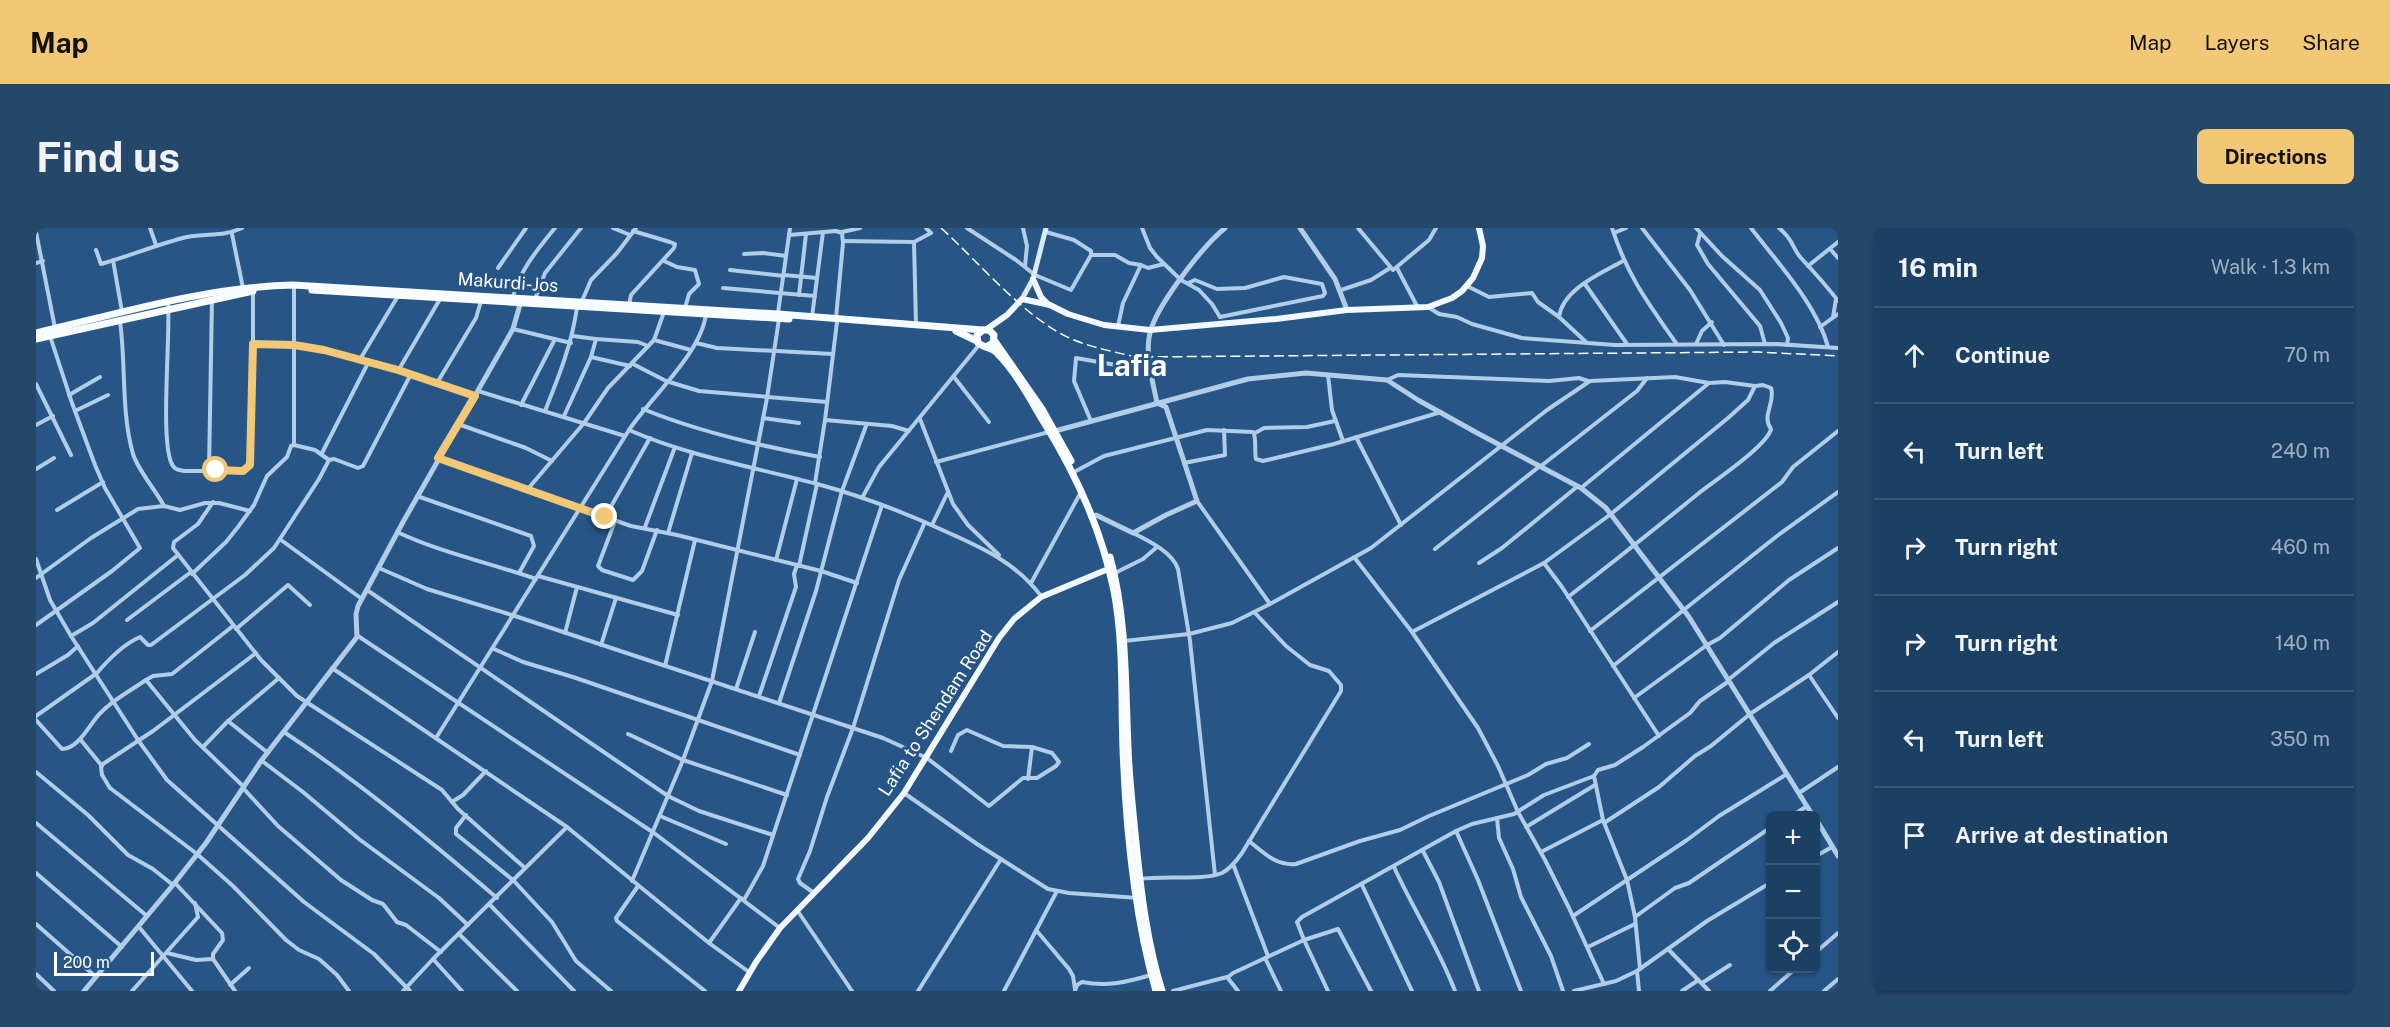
<!DOCTYPE html>
<meta charset="utf-8">
<style>
body{margin:0;font-family:"Public Sans",sans-serif;background:#25476a;color:#f1f3f6}
.controls{position:absolute;right:18px;bottom:18px;display:grid;overflow:hidden;border-radius:9px;box-shadow:0 2px 4px #0004}
.controls button{width:54px;height:54px;display:grid;place-items:center;padding:0;border:0;border-bottom:2px solid #3a5978;background:#1c4064;color:#f1f3f6;font:30px sans-serif}
.scale{position:absolute;left:18px;bottom:15px;width:100px;box-sizing:border-box;padding-left:6px;border:3px solid #fff;border-top:0;font-size:16px;line-height:21px;white-space:nowrap;color:#fff;-webkit-text-stroke:4px #265586;paint-order:stroke}
.stop{position:absolute;width:18px;height:18px;margin:-14px;border:4px solid #f2c775;border-radius:50%;background:#fff}
.stop.end{background:#f2c775;border-color:#fff;box-shadow:0 2px 6px #0008}
.list{margin:0;padding:0;list-style:none}
h2{display:flex;justify-content:space-between;align-items:center;height:78px;margin:0;padding:0 24px;font-size:26px}
h2 small{font-size:20px;font-weight:400;color:#a0afbf}
.list li{display:grid;grid-template-columns:39px 1fr auto;gap:18px;align-items:center;box-sizing:border-box;height:96px;padding:0 24px;border-top:2px solid #3a5978}
.list b{display:block;font-size:22px;white-space:nowrap}
.list em{font-size:20px;font-style:normal;color:#a0afbf}
.icon{flex:none;width:33px;height:33px;fill:none;stroke:currentColor;stroke-width:2;stroke-linecap:round;stroke-linejoin:round}
.map{position:relative;flex:none;width:1802px;height:763px;overflow:hidden;border-radius:9px}
header{display:flex;align-items:center;gap:36px;box-sizing:border-box;height:84px;padding:0 30px;background:#f2c775;color:#111}
header strong{font-size:28px}
nav{display:flex;gap:33px;margin-inline-start:auto;font-size:21px}
.intro{display:flex;align-items:center;justify-content:space-between;box-sizing:border-box;height:144px;padding:0 36px}
h1{margin:0;font-size:42px}
.button{padding:15px 27px;border-radius:9px;background:#f2c775;color:#111;font-size:21px;font-weight:700}
main{display:flex;gap:36px;padding:0 36px}
aside{flex:1;background:#1c4064;border-radius:9px;box-shadow:0 2px 4px #0004}
.map>svg:first-child{display:block}
</style>
<header>
<strong>Map</strong>
<nav><a>Map</a><a>Layers</a><a>Share</a></nav>
</header>
<div class="intro"><h1>Find us</h1><a class="button">Directions</a></div>
<main>
<div class="map">
<svg width="1802" height="763" viewBox="0 0 1802 763">
<rect width="100%" height="100%" fill="#265586"/>
<g fill="none" stroke-linecap="round" stroke-linejoin="round">
<g stroke="#b1cde8" stroke-width="4">
<path d="M114,0L120,17"/>
<path d="M577,0L594,7"/>
<path d="M931,0L980,32L999,47L1035,62L1055,27"/>
<path d="M987,0L991,18L989,38"/>
<path d="M1106,0L1114,20L1121,29L1145,52L1163,62L1176,76L1184,89"/>
<path d="M1322,0L1357,42L1393,12L1400,0"/>
<path d="M1576,0C1591,47 1612,75 1640,115"/>
<path d="M1606,0L1654,62L1688,117"/>
<path d="M1660,0L1686,28L1724,62L1745,95L1752,110L1751,117"/>
<path d="M1715,0C1741,34 1781,77 1792,119"/>
<path d="M1743,0C1758,12 1756,20 1765,30C1778,44 1791,58 1802,73"/>
<path d="M0,4L19,100"/>
<path d="M806,4L824,0"/>
<path d="M1010,4L1038,12L1055,23V27H1079L1093,35L1105,37"/>
<path d="M1578,5L1590,0"/>
<path d="M196,6L207,60"/>
<path d="M1664,6L1661,17L1672,36L1724,98L1729,116"/>
<path d="M753,7L800,3L806,5L807,15L800,90"/>
<path d="M807,13L878,14L895,5L890,0"/>
<path d="M878,14L880,96"/>
<path d="M60,22L65,36C94,28 122,16 151,9C172,5 187,9 206,0"/>
<path d="M1795,22L1802,30"/>
<path d="M708,26L727,25L750,28"/>
<path d="M77,32L86,84"/>
<path d="M628,33L641,39L659,42L663,56L653,66L649,80"/>
<path d="M0,35L7,33"/>
<path d="M1772,38L1802,14"/>
<path d="M462,40L490,0"/>
<path d="M1361,40L1382,80"/>
<path d="M694,42L748,48"/>
<path d="M748,47L781,50"/>
<path d="M1152,55L1159,52L1181,61L1209,60L1248,49L1286,56L1289,65L1287,68L1184,89"/>
<path d="M1549,56L1591,116"/>
<path d="M1431,58L1453,69L1496,65L1502,74L1523,89L1550,114"/>
<path d="M687,60L779,68"/>
<path d="M1305,62L1335,52L1354,40"/>
<path d="M763,67L770,6"/>
<path d="M477,69C484,42 501,22 519,0"/>
<path d="M499,71L509,45L545,0"/>
<path d="M546,73L555,52L581,25L600,0"/>
<path d="M132,74C135,107 123,218 137,238C140,242 143,242 149,243H208L212,240L214,232L217,145V64"/>
<path d="M593,77L595,67L638,20L639,16L634,14L597,3"/>
<path d="M1392,79L1403,86L1421,89L1436,96L1486,110L1579,117L1740,116L1802,120"/>
<path d="M742,85L754,0"/>
<path d="M776,89L787,4"/>
<path d="M1523,89C1527,61 1564,46 1587,33"/>
<path d="M1797,89L1800,71"/>
<path d="M84,93C90,136 85,184 97,226C103,244 119,261 128,278"/>
<path d="M1082,98L1087,75L1105,37L1112,40L1128,36"/>
<path d="M1784,99L1802,86"/>
<path d="M477,101L535,115"/>
<path d="M537,108L560,111"/>
<path d="M618,112L655,122"/>
<path d="M660,115L681,120L797,126"/>
<path d="M217,116L258,117L288,122L362,143L439,168"/>
<path d="M1660,116L1666,103L1676,94"/>
<path d="M555,129L594,138"/>
<path d="M323,133L362,68"/>
<path d="M597,136L630,153L663,163L791,174"/>
<path d="M362,143L404,71"/>
<path d="M1292,147L1296,182L1307,213"/>
<path d="M918,149L953,194"/>
<path d="M1351,152L1362,147L1513,153L1543,150L1552,153"/>
<path d="M401,155L440,90L445,73"/>
<path d="M0,156L35,227"/>
<path d="M442,163L589,208"/>
<path d="M33,167L64,149"/>
<path d="M485,177L519,111"/>
<path d="M607,181C663,204 724,218 784,229"/>
<path d="M39,183L72,167"/>
<path d="M509,183C523,148 536,116 541,79"/>
<path d="M528,188L555,129L560,111L602,114L612,118"/>
<path d="M727,190L763,195"/>
<path d="M884,191L917,276L932,297L963,327"/>
<path d="M789,192L856,198L873,203"/>
<path d="M1055,193L1038,153L1040,130L1114,143"/>
<path d="M422,196L490,220L516,233"/>
<path d="M0,197L17,188"/>
<path d="M593,202C652,228 718,239 781,256C826,268 870,285 913,305C949,321 981,336 1005,368"/>
<path d="M1219,205L1228,200L1271,199L1299,193"/>
<path d="M1320,209L1365,297"/>
<path d="M258,217L279,222L293,232"/>
<path d="M286,225L332,135"/>
<path d="M403,231L595,298L641,307L785,343L821,355"/>
<path d="M900,234L1013,204"/>
<path d="M1148,235L1189,227L1188,202"/>
<path d="M1505,238L1601,163L1611,150"/>
<path d="M0,241L18,230"/>
<path d="M173,242L176,71"/>
<path d="M1040,243L1068,228L1171,202L1217,204C1221,210 1218,222 1220,231L1227,233L1298,216L1405,184"/>
<path d="M779,255L789,192L801,94"/>
<path d="M1545,260L1673,155"/>
<path d="M491,262L548,195L572,160L618,112L628,84"/>
<path d="M381,268L495,308L498,318L483,345"/>
<path d="M826,270L843,239L943,117"/>
<path d="M1161,273L1234,376"/>
<path d="M177,274L162,296L138,314L137,320L225,432L261,468L406,562L422,581L489,640"/>
<path d="M21,282L67,254"/>
<path d="M569,289L614,210"/>
<path d="M579,293L562,338L566,342L597,352L606,343L621,302"/>
<path d="M896,297L911,266"/>
<path d="M609,299L639,219"/>
<path d="M361,304C406,325 454,335 500,351"/>
<path d="M632,305L656,225"/>
<path d="M1097,305C1113,313 1136,324 1142,341L1154,413L1179,647"/>
<path d="M245,312L326,371"/>
<path d="M1399,321L1504,238"/>
<path d="M1318,329L1376,404L1442,500L1462,538L1482,584L1509,632L1533,680L1568,756"/>
<path d="M0,331L14,372L35,408L57,395L142,327"/>
<path d="M740,332L761,251"/>
<path d="M1443,335L1466,320L1542,258"/>
<path d="M1508,335L1526,359L1623,508"/>
<path d="M763,338L781,256"/>
<path d="M343,340L391,361L479,388L847,510L891,530L953,578L987,550H1001L1020,538L1023,534L1016,525L996,519L967,518L931,502L922,507L915,523"/>
<path d="M1079,345L1107,331L1121,319"/>
<path d="M156,346L190,314L202,299L218,277L231,248L251,229L255,218L258,217V61"/>
<path d="M502,348L642,387"/>
<path d="M0,350L55,310L102,281L128,278L144,282L169,275H183L214,283"/>
<path d="M995,355L1045,264"/>
<path d="M331,362L632,568L663,583L737,607"/>
<path d="M91,392L155,344"/>
<path d="M0,397L76,343L104,320L69,260L59,237L36,175L14,108"/>
<path d="M197,398L136,446L117,448L110,452L159,512L207,558"/>
<path d="M200,401L252,357L274,377"/>
<path d="M1554,403L1746,254L1757,239L1802,203"/>
<path d="M1376,404L1508,335L1575,286L1692,190L1712,172L1719,158"/>
<path d="M529,405L541,359"/>
<path d="M35,408L102,512L131,552L268,674L338,726L374,763"/>
<path d="M322,408L618,605L744,700"/>
<path d="M1088,413L1153,406L1196,395L1234,376L1335,320L1511,182L1554,153L1639,149L1673,155L1689,154L1719,158L1727,157L1735,160C1740,174 1725,188 1735,201C1731,218 1678,253 1663,265C1620,300 1576,335 1532,369"/>
<path d="M565,417L580,370"/>
<path d="M458,421L487,434L537,449L764,527"/>
<path d="M220,425L117,503L67,536L65,539L66,547L74,560L161,626L197,658L250,712L263,722L283,731L301,747L313,763"/>
<path d="M629,438L659,312"/>
<path d="M1577,438L1741,308L1802,264"/>
<path d="M296,440L531,599L673,715L713,744"/>
<path d="M0,446L32,427L42,418"/>
<path d="M1773,447L1802,490"/>
<path d="M1692,452L1738,415L1802,374"/>
<path d="M700,461L719,404"/>
<path d="M723,468L760,359L758,346L761,337"/>
<path d="M1598,470L1671,417L1684,410L1753,352L1802,320"/>
<path d="M743,475L780,363L806,263L830,198"/>
<path d="M0,488L61,445C72,432 88,416 104,409L112,417H115L209,347L238,320L283,251L293,232L298,231L322,240L327,238L375,146"/>
<path d="M0,492L26,521C41,521 52,500 60,490C73,474 94,463 110,452"/>
<path d="M192,493L232,525"/>
<path d="M248,504C323,554 392,611 461,670"/>
<path d="M592,506L647,532L751,567"/>
<path d="M400,510L593,202C615,169 667,123 670,85"/>
<path d="M44,511L66,538"/>
<path d="M167,519L192,493L243,450"/>
<path d="M226,533L267,564L323,611L403,670L432,697"/>
<path d="M0,544L52,587L92,627L117,641L137,657"/>
<path d="M992,551L996,519"/>
<path d="M207,560L242,598L305,652L336,672L347,676L361,694L370,697L405,724"/>
<path d="M868,565L941,616L1012,661L1033,665L1102,670"/>
<path d="M1763,565L1802,539"/>
<path d="M416,574L427,567L450,543"/>
<path d="M430,587L420,600V606L477,652L516,694L540,733L575,763"/>
<path d="M624,588L690,616"/>
<path d="M1756,588L1771,578"/>
<path d="M1461,590L1463,610L1477,641L1485,669L1515,728L1527,763"/>
<path d="M0,595L111,688"/>
<path d="M1568,595L1623,559L1659,528L1675,518L1714,486L1773,447L1802,424"/>
<path d="M1490,599L1559,557"/>
<path d="M1420,603L1442,652L1485,763"/>
<path d="M1213,613C1228,625 1240,638 1260,636L1324,613L1364,602L1393,588L1492,547L1510,536L1531,530L1553,516"/>
<path d="M1387,623L1403,654L1443,763"/>
<path d="M1505,624L1567,592"/>
<path d="M1780,628L1796,619"/>
<path d="M1197,636L1232,728"/>
<path d="M1358,639C1377,681 1403,720 1419,763"/>
<path d="M0,645L86,719"/>
<path d="M1104,651C1128,647 1167,653 1186,645C1194,641 1201,632 1206,625L1305,463V457L1293,443L1274,437L1250,418L1219,385"/>
<path d="M596,653L647,532L676,453L731,170L743,91"/>
<path d="M139,655L186,705L187,712L177,726V731L199,763"/>
<path d="M1326,657L1376,763"/>
<path d="M602,658L580,690L581,693L669,763"/>
<path d="M778,665L764,655L762,651L774,623L791,569L817,500L863,352L889,294"/>
<path d="M708,672L727,638L846,277"/>
<path d="M159,675L162,689"/>
<path d="M454,677L538,763"/>
<path d="M761,682L816,763"/>
<path d="M1537,688L1651,612L1683,588L1751,546"/>
<path d="M1599,689L1639,660L1653,655L1734,600"/>
<path d="M0,696L60,749"/>
<path d="M103,699L156,763"/>
<path d="M1000,702L1033,741L1037,748L1039,761"/>
<path d="M423,706L481,763"/>
<path d="M673,715L705,670"/>
<path d="M1552,719L1599,696"/>
<path d="M1632,721L1673,763"/>
<path d="M1780,724L1802,705"/>
<path d="M131,725L160,732L177,731"/>
<path d="M1229,730L1245,763"/>
<path d="M1604,741L1599,689L1591,652L1567,592L1558,548L1562,542L1579,537L1607,519L1654,485L1664,473L1693,453"/>
<path d="M1601,743L1603,763"/>
<path d="M0,746L18,763"/>
<path d="M1192,749L1197,745L1268,712L1261,694L1266,689L1420,603L1436,596L1478,586L1508,567L1558,548"/>
<path d="M1666,755L1694,737"/>
<path d="M194,757L213,740"/>
<path d="M96,763L162,689"/>
<path d="M367,763L397,731"/>
<path d="M426,763L397,731L531,599"/>
<path d="M882,763L965,631"/>
<path d="M968,763L1021,663"/>
<path d="M1039,763L1041,757L1046,754C1071,759 1091,754 1115,747"/>
<path d="M1137,763L1191,749L1202,763"/>
<path d="M1292,763L1268,712L1302,701L1335,763"/>
<path d="M1538,763L1580,753L1601,743L1671,693L1734,655"/>
<path d="M1646,763L1661,753"/>
<path d="M1734,763L1760,740"/>
<path d="M1788,763L1802,751"/>
</g>
<g stroke="#b1cde8" stroke-width="5">
<path d="M1264,0L1299,51L1311,82"/>
<path d="M1019,203L1212,151L1270,145L1351,152L1382,172L1443,206L1545,260L1570,280L1653,389L1777,588"/>
<path d="M1060,287L1097,305L1130,287L1161,273L1130,179L1121,175C1117,154 1110,131 1113,110C1116,82 1167,18 1189,0"/>
<path d="M1780,591L1802,628"/>
<path d="M48,763L137,657L170,615L225,533L321,409L320,386L322,378L367,294L477,101L485,73"/>
</g>
<path stroke="#dbe9f7" stroke-width="5" d="M986,71L997,51L1010,0"/>
<g stroke="#f3f8fe" stroke-width="6">
<path d="M997,51L1005,69L1013,77"/>
<path d="M951,101L971,87L986,71L1014,77L1032,86L1068,97L1114,102L1240,91L1311,82L1392,79L1416,70L1426,63L1437,50L1446,30L1447,18L1443,0"/>
<path d="M703,763L720,734L744,700L832,610L868,565L963,410L978,391L1005,369L1077,339"/>
</g>
<g stroke="#f9fcfe" stroke-width="7">
<path d="M276,62L753,91"/>
<path d="M920,103L941,113"/>
<path d="M0,105C85,85 170,59 257,57L742,86L947,102"/>
<path d="M0,111L217,63"/>
<path d="M958,112L1006,181L1035,233"/>
<path d="M950,119L957,115L958,107L953,102H947L941,107L942,115C948,120 956,119 961,125C981,145 995,173 1009,196C1041,248 1066,303 1078,363C1088,414 1085,469 1087,521C1090,600 1098,687 1120,763"/>
<path d="M1074,329C1091,392 1089,455 1092,519C1093,551 1097,583 1100,615C1105,665 1111,715 1126,763"/>
</g>
<path stroke="#fff" stroke-width="1.5" stroke-dasharray="10 4.5" stroke-linecap="butt" d="M905,0C944,35 990,92 1038,112C1058,120 1079,124 1100,129L1723,124L1802,128"/>
</g>
<g fill="none" stroke-linecap="round" stroke-linejoin="round">
<path stroke="#f2c775" stroke-width="8" d="M180,242L207,243L214,237L217,116L258,117L288,122L362,142L439,168L402,230L569,289"/>
</g>
<g text-anchor="middle" dominant-baseline="central" stroke-width="6" stroke-linejoin="round" paint-order="stroke">
<g font-size="18" fill="#fff" stroke="#265586">
<text transform="translate(472 54) rotate(4)">Makurdi-Jos</text>
<text transform="translate(899 485) rotate(-57)">Lafia to Shendam Road</text>
</g>
<g font-size="30" font-weight="bold" fill="#fff" stroke="#265586">
<text x="1096" y="137">Lafia</text>
</g>
</g>
</svg>
<div class="controls">
<button>+</button>
<button>−</button>
<button><svg class="icon" aria-label="locate" viewBox="0 0 24 24"><circle cx="12" cy="12" r="6"/><path d="M12 2v4M12 18v4M2 12h4M18 12h4"/></svg></button>
</div>
<div class="scale">200 m</div>
<div class="stop" style="left:180px;top:242px"></div>
<div class="stop end" style="left:569px;top:289px"></div>
</div>
<aside>
<h2>16 min<small>Walk · 1.3 km</small></h2>
<ul class="list">
<li><svg class="icon" aria-label="ahead" viewBox="0 0 24 24"><path d="M12 20V5M6 11l6-6 6 6"/></svg><div><b>Continue</b></div><em>70 m</em></li>
<li><svg class="icon" aria-label="left" viewBox="0 0 24 24"><path d="M17 20v-9H6M10 6l-5 5 5 5"/></svg><div><b>Turn left</b></div><em>240 m</em></li>
<li><svg class="icon" aria-label="right" viewBox="0 0 24 24"><path d="M7 20v-9h11M14 6l5 5-5 5"/></svg><div><b>Turn right</b></div><em>460 m</em></li>
<li><svg class="icon" aria-label="right" viewBox="0 0 24 24"><path d="M7 20v-9h11M14 6l5 5-5 5"/></svg><div><b>Turn right</b></div><em>140 m</em></li>
<li><svg class="icon" aria-label="left" viewBox="0 0 24 24"><path d="M17 20v-9H6M10 6l-5 5 5 5"/></svg><div><b>Turn left</b></div><em>350 m</em></li>
<li><svg class="icon" aria-label="arrive" viewBox="0 0 24 24"><path d="M6 21V4h12l-3 4 3 4H6"/></svg><div><b>Arrive at destination</b></div></li>
</ul>
</aside>
</main>
